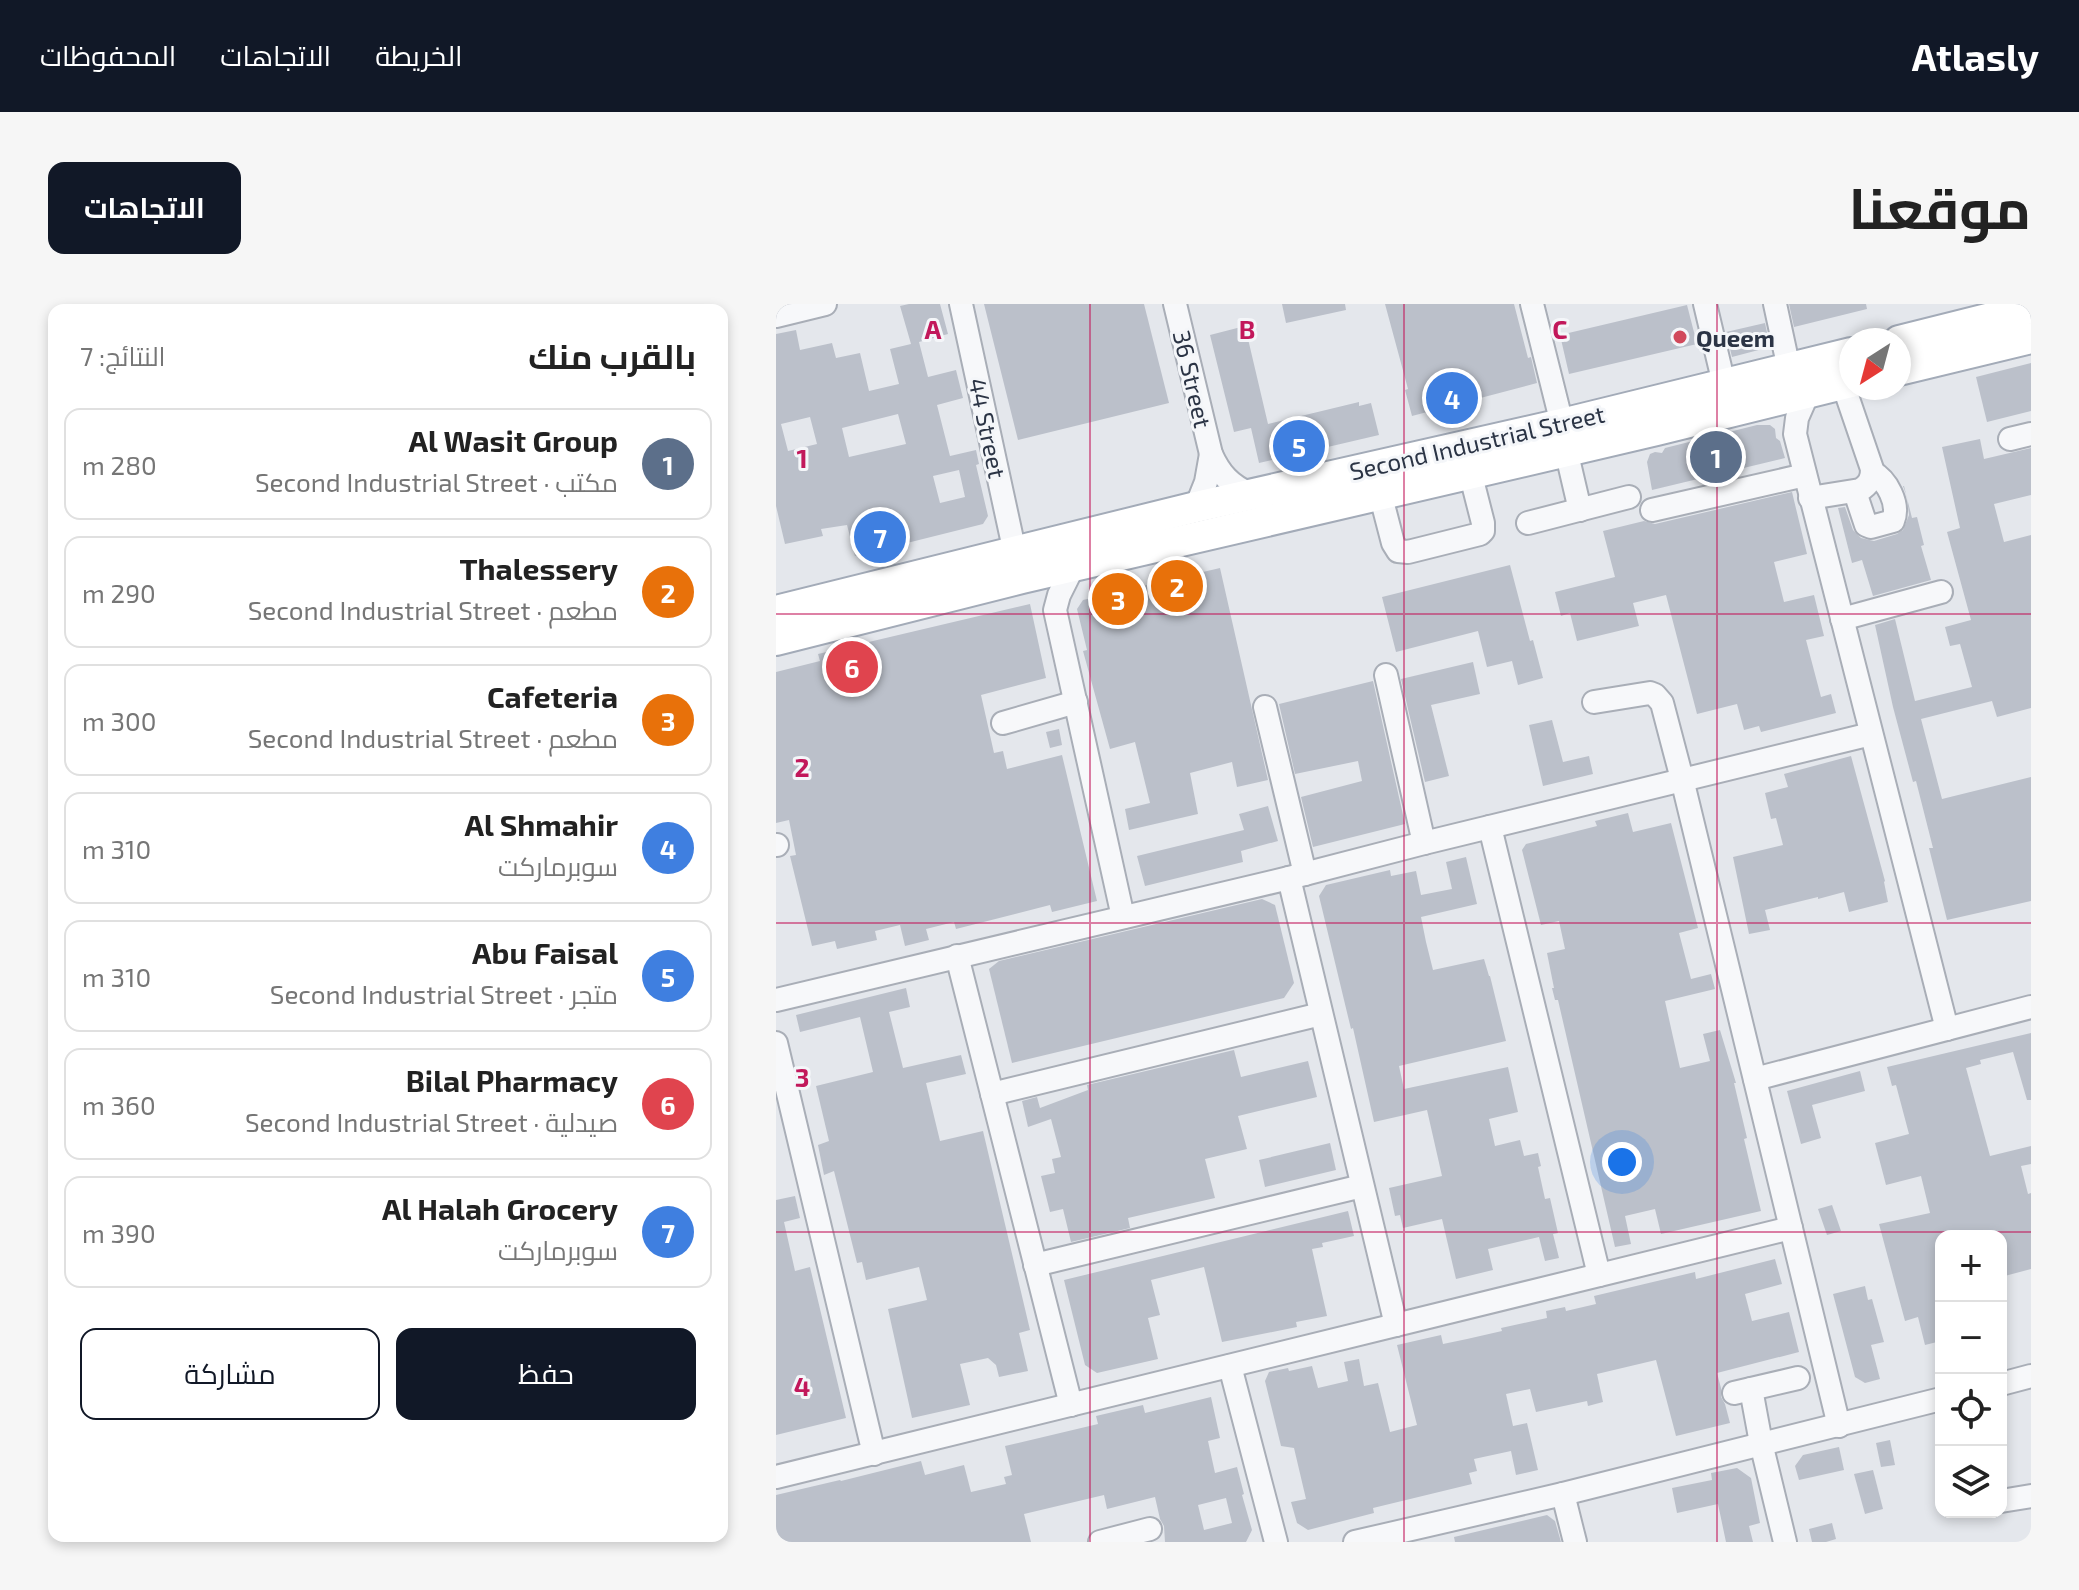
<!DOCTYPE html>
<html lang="ar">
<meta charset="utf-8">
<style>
body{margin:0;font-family:"Exo 2",Cairo,sans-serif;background:#f6f6f6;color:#222;direction:rtl}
.controls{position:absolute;right:24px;bottom:24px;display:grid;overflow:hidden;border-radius:16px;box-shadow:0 4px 12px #0003}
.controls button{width:72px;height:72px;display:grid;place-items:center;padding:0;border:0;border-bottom:2px solid #e0e0e0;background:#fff;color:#222;font:40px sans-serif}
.compass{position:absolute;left:1063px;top:24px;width:72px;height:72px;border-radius:50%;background:#fff;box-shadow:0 4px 12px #0003;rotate:216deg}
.you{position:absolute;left:846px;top:858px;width:28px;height:28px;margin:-20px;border:6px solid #fff;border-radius:50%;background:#1a73e8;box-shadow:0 0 0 12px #1a73e833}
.badge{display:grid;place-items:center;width:52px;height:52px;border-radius:50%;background:#111827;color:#fff;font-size:26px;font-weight:700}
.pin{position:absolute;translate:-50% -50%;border:4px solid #fff;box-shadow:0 2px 8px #0006}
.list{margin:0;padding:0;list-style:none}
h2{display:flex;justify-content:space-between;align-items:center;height:104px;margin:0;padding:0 32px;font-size:34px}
h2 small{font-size:26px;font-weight:400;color:#767676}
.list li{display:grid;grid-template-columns:52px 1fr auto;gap:24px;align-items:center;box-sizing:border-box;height:112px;margin:0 16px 16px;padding:0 16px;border:2px solid #e0e0e0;border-radius:16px}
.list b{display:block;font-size:30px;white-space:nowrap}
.list p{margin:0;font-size:26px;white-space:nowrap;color:#767676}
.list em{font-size:26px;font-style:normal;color:#767676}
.actions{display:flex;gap:16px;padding:24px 32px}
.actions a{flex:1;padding:18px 0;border:2px solid #111827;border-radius:16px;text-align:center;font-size:28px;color:#111827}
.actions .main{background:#111827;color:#fff}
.icon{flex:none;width:44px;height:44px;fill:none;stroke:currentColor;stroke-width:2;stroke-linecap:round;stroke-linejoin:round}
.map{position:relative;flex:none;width:1255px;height:1238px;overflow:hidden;direction:ltr;border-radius:16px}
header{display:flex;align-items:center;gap:48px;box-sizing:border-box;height:112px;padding:0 40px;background:#111827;color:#fff}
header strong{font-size:38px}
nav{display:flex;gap:44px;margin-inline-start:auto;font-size:28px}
.intro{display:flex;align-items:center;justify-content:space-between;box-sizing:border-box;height:192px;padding:0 48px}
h1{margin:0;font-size:56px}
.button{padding:20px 36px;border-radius:16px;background:#111827;color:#fff;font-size:28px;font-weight:700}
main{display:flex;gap:48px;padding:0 48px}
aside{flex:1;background:#fff;border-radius:16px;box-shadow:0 4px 12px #0003}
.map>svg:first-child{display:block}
</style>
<header>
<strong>Atlasly</strong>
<nav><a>الخريطة</a><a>الاتجاهات</a><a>المحفوظات</a></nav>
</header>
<div class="intro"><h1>موقعنا</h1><a class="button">الاتجاهات</a></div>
<main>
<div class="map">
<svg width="1255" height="1238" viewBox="0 0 1255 1238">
<rect width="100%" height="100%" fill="#e4e7ec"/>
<g fill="#bbc0ca" fill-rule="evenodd">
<path d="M133,0H164L172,30L143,38L152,73L180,66L187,94L161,101L174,152L200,146L203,160L200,161L212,212L207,220L79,252L71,221L45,225L47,232L9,240L0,202V30L20,26L24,46L56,39L60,54L84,49L93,87L123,80L114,45L135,40L124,2ZM122,110L130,140L73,153L66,124ZM34,113L41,140L12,147L5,120ZM183,166L189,193L164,199L157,172Z"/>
<path d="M208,0H368L393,99L242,136Z"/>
<path d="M506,0H569L570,6L510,19Z"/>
<path d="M609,0H738L752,54L755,53L761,79L636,112L629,86L632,85Z"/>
<path d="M1013,0H1090L1091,5L1018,23Z"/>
<path d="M911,1L921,40L793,70L784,31Z"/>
<path d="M989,19L994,43L956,53L950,28Z"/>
<path d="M469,22L492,120L583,98V102L595,99L603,131L483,159L475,124L458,128L434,31Z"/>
<path d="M1255,59V107L1211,118L1200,73Z"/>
<path d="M981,121H994L999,125L1000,134L1004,137L1009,154L876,186L871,158L874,150L879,148L886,149L889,144Z"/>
<path d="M1204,135L1208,155L1255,144V191L1218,200L1228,238L1255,231V404L1221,413L1216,397L1145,415L1166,495L1255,473V597L1171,616L1153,544H1157L1140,477L1137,478L1117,403L1099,321L1119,315L1139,397L1196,383L1184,340L1174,342L1169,323L1195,316L1171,228L1184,224L1166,143Z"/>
<path d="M1127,182H1128L1136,214L1141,213L1148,241L1145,242L1155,276L1097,292L1086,256L1076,259L1062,204L1069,203L1077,226L1085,234L1098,237L1121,230L1127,226L1133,211L1131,193Z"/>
<path d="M1016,188L1031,250L998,258L1008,298L1038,291L1048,332L1030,336L1045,393L1055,390L1060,409L985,428L983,422L968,426L961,400L921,410L890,291L857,299L863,322L801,337L794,309L785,312L779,288L839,273L827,227L868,217L879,220Z"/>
<path d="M734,261L754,337L757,336L767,374L742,381L736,357L711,363L702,327L620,348L606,293Z"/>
<path d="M444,264L492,476L461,483L456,458L414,469L422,510L353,526L349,505L374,499L359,438L334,445L307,347L311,346L301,305L307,296Z"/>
<path d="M254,300L270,374L205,391L218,449L227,447L231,465L286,451L321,597L276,608L274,601L180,625L178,618L150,625L153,636L129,642L124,621L99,627L101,636L61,645L59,637L36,642L14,552L20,551L13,516L0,519V368L44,357L42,350Z"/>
<path d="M697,358L704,390L655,401L673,472L649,478L625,375Z"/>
<path d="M597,377L629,520L537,543L525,493L586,477L582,457L519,470L503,400Z"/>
<path d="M776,416L787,458L813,452L817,470L767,482L753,421Z"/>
<path d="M283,425L286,441L274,444L270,428Z"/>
<path d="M1075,452L1109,577L1108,578L1112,598L1073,608L1068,588L1042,595V593L989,606L994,626L973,630L957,553L1007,541L1000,514L995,515L989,489L1012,483L1008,470Z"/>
<path d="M492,502L502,537L465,547L467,558L369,582L361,552L468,526L463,510Z"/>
<path d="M852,509L857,528L895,519L922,624L903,629L915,675L935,670L939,685L889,697L897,733L904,764L934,757L927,730L944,726L960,779H958L971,834L968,835L985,907L885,930L879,905L849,912L855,940L839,943L782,696H779L776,684H778L771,649L789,645L783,617L765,621L746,546L750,540L821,522L819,517Z"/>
<path d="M690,553L701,600L645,613L650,638L657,666L708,655L713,672H714L730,737L623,762L628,785L732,763L742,808L713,815L719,842L744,836L748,852L762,849L765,862L762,863L769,895L774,894L782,929L777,930L783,954L769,957L763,933L712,945L717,966L680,975L666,915L627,924L624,911L619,912L613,884L666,872L651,806L598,818L577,724L575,725L543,592L550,581L614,566L615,572L640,567L645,591L676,585L670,558Z"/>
<path d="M486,595L499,601L518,679L508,694L236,759L213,665L223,657Z"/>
<path d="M130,684L134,703L113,708L127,764L185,751L190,770L150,779L164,837L207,827L254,1026L243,1029L252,1067L223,1073L220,1061L212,1054L184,1060L194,1101L136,1114L112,1005L151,996L143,963L90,976L86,958L81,959L58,867L48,871L42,841L53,837L40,782L97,768L84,713L24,728L20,711Z"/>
<path d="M1255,729V796H1251L1237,748L1204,756L1205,760L1190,764L1214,852L1255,842V860L1245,862L1252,890L1255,889V965L1225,973V932H1165V1037L1149,1041L1142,1013L1129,1017L1103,920L1154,909L1145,872L1110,881L1099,839L1133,830L1120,781L1116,782L1111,763Z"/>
<path d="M458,746L465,773L532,757L541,793L462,812L471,845L429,855L439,894L352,914L354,924L295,938L287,905L274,908L265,872L279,869L276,855L285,853L275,815L252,823L246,797L261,793L264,804L312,786L311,781Z"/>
<path d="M1084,767L1089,787L1036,801L1045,834L1025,840L1011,787Z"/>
<path d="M554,839L560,866L489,883L483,856Z"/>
<path d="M19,892L24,914L8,918L19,967L34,963L70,1114L0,1131V896Z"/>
<path d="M1056,901L1065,927L1051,931L1042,905Z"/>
<path d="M572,907L578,932L546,939L547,943L536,945L551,1012L520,1018L521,1023L446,1038L428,963L375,976L384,1011L372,1014L382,1055L321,1069L309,1061L288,976Z"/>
<path d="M999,955L1006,980L969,990L976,1017L1013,1008L1023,1048L941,1069L945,1084V1093L949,1100L954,1119L900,1132L880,1056L821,1070L827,1098L812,1102L811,1097L760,1108L754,1085L730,1090L737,1122L751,1119L762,1166L740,1171L735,1147L698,1155L701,1167L693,1169L696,1180L597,1204L598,1209L532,1226L521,1219L515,1198L530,1195L518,1144L505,1142L489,1077L493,1068L512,1064L513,1067L536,1062L542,1084L572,1077L568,1058L583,1055L588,1082L602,1079L614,1128L641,1121L621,1041L665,1031L667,1040L691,1035L726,1027L725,1024L771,1014L770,1007L789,1003L790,1007L820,1000L818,992L919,968L920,975Z"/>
<path d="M1089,982L1092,996L1096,995L1108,1038L1095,1041L1104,1075L1089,1079L1079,1073L1057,990Z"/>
<path d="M435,1093L444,1134L432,1137L439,1169L461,1163L468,1190L466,1191L476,1226L470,1238H389L388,1222L384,1215L379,1193L331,1205L328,1191L248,1210L255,1238H0V1191L64,1176L65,1177L145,1157L149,1171L188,1161L195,1188L230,1180L228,1173L236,1171L229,1142L322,1120L320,1112L367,1101L369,1109ZM450,1194L456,1219L428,1226L422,1201Z"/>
<path d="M1114,1136L1119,1161L1105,1163L1100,1139Z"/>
<path d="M1063,1143L1068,1166L1023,1176L1019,1162L1027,1151Z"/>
<path d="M961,1164L975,1174L984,1219L973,1222L977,1238H950L942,1200L901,1209L896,1184L936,1176L935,1169Z"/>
<path d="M1097,1166L1107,1205L1089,1210L1078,1170Z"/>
<path d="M771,1211L779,1217L785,1238H679L678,1233Z"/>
<path d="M1056,1219L1060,1235L1050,1238H1036L1033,1225Z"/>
</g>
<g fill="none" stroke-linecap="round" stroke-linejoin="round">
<g stroke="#a9aeb7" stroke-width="26">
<g id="minor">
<path d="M185,0L239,249"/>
<path d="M399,0L435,150C444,170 454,181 474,190"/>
<path d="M756,0L786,120"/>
<path d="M929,0L948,80"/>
<path d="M999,0L1013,65"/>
<path d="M0,12L49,0"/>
<path d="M1032,89L1021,114L1019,130L1171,725"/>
<path d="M1234,135L1255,130"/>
<path d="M790,146L804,206"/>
<path d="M1079,188L1090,221L1095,223L1117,217C1124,200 1111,176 1096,168"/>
<path d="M604,189L617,239L622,247L632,248L704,230L707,227V219L694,168"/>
<path d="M1034,194L1084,186C1093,181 1096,175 1096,165L1067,80"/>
<path d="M420,203L430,178L435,150"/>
<path d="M876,206L1029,171"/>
<path d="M752,219L853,193"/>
<path d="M297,263L283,291L279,306L347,613"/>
<path d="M1066,315L1165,288"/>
<path d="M610,371L648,539"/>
<path d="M818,398L874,389L879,391L886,399L906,475L1063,1122"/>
<path d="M489,403L529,570"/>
<path d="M227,419L300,398"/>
<path d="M714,523L823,971"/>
<path d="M0,541H1"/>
<path d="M513,574L620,1021"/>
<path d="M181,652L295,1101"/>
<path d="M0,696L513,574L648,539L1095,430"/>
<path d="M0,739L98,1150"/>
<path d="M979,775L1255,703"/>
<path d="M216,790L545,710"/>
<path d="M259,961L586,882"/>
<path d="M454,1062L500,1238"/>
<path d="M1225,1080L1255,1072"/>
<path d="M975,1085L985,1139L1009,1238"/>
<path d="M958,1089L1022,1074"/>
<path d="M0,1173L1015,924"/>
<path d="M787,1190L799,1238"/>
<path d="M1225,1197L1255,1192"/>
<path d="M324,1238L374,1225"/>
<path d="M579,1238L787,1190L1165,1095"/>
</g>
</g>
<g stroke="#a3abb8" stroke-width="34">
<g id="major">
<path d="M1123,37L1255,4"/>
<path d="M1123,66L1255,34"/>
<path d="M0,307L420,203L786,120L1075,49"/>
<path d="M0,336L246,274L881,126L1075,78"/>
</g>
</g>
<use href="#minor" stroke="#f7f8fa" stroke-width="22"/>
<use href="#major" stroke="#fff" stroke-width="30"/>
</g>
<path fill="none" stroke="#c2185b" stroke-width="2" stroke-opacity="0.55" d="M314,0V1238M628,0V1238M941,0V1238M0,310H1255M0,619H1255M0,928H1255"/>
<circle fill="#d1495b" stroke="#f4f6f9" stroke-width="3" cx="904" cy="33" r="8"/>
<g text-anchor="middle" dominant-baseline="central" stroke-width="6" stroke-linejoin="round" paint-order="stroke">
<g font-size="24" font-weight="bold" fill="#2b3445" stroke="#f4f6f9" text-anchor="start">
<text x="920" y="33">Queem</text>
</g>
<g font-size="24" fill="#2b3445" stroke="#f4f6f9">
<text transform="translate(417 75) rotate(77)">36 Street</text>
<text transform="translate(212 124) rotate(78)">44 Street</text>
<text transform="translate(701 138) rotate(-13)">Second Industrial Street</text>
</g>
</g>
<g font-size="26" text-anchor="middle" font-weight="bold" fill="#c2185b" stroke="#f4f6f9" stroke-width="6" stroke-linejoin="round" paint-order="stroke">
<text x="157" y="35">A</text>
<text x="471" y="35">B</text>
<text x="784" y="35">C</text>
<text x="26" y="164">1</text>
<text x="26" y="473">2</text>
<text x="26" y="783">3</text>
<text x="26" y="1092">4</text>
</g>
</svg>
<div class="controls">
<button>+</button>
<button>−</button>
<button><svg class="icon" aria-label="locate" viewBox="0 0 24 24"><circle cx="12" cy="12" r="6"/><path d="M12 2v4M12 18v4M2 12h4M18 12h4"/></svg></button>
<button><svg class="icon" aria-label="layers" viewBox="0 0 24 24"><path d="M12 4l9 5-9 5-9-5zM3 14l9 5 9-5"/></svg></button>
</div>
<svg class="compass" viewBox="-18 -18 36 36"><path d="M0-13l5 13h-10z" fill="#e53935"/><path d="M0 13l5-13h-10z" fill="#767676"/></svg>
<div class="you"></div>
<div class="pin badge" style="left:940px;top:153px;background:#5c6f8a">1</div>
<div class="pin badge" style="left:401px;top:282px;background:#e8710a">2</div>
<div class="pin badge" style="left:342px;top:295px;background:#e8710a">3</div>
<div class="pin badge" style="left:676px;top:94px;background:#3f7fe0">4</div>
<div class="pin badge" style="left:523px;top:142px;background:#3f7fe0">5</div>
<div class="pin badge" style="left:76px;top:363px;background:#e0444e">6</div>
<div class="pin badge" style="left:104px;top:233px;background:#3f7fe0">7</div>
</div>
<aside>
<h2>بالقرب منك<small>النتائج: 7</small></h2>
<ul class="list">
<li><span class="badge" style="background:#5c6f8a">1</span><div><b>Al Wasit Group</b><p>مكتب · Second Industrial Street</p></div><em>280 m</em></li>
<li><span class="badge" style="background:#e8710a">2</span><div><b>Thalessery</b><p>مطعم · Second Industrial Street</p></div><em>290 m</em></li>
<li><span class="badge" style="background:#e8710a">3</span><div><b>Cafeteria</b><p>مطعم · Second Industrial Street</p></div><em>300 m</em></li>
<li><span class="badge" style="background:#3f7fe0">4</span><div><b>Al Shmahir</b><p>سوبرماركت</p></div><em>310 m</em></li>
<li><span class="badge" style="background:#3f7fe0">5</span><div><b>Abu Faisal</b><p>متجر · Second Industrial Street</p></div><em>310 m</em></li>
<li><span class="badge" style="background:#e0444e">6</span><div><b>Bilal Pharmacy</b><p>صيدلية · Second Industrial Street</p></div><em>360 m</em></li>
<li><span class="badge" style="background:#3f7fe0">7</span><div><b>Al Halah Grocery</b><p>سوبرماركت</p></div><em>390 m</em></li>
</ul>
<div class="actions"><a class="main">حفظ</a><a>مشاركة</a></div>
</aside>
</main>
